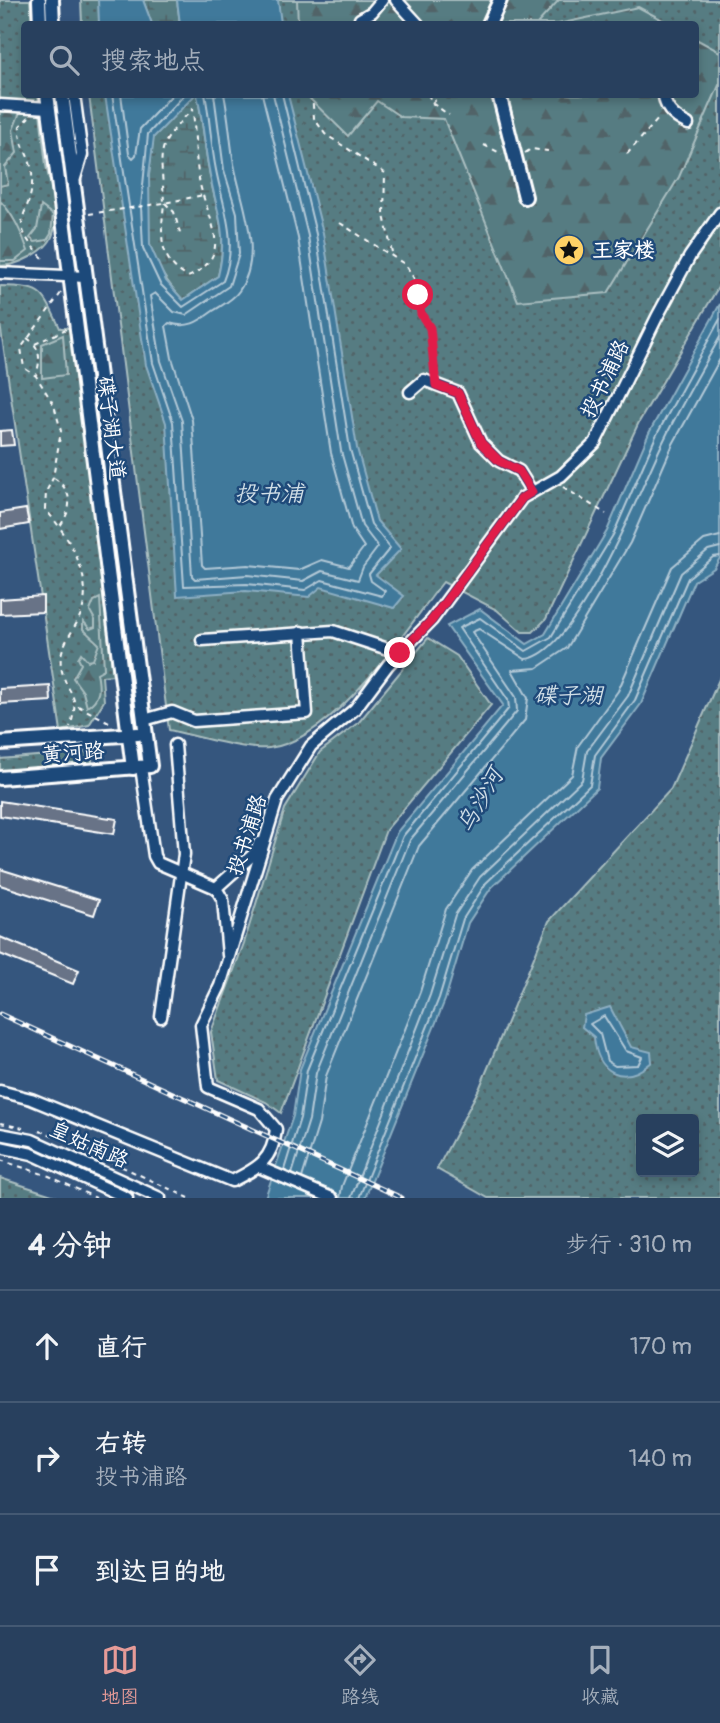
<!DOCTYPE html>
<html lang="zh">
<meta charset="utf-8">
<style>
body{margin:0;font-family:Pangolin,"LXGW WenKai TC",sans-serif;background:#304764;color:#f1f3f6}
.controls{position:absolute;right:21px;bottom:21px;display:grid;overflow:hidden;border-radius:7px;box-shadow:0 4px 10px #0003}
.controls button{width:63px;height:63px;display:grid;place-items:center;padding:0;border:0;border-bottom:2px solid #445973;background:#28405e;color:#f1f3f6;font:35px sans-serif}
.stop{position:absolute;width:21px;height:21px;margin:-16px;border:5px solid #e11d48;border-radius:50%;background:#fff}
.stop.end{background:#e11d48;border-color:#fff;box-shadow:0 2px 7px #0008}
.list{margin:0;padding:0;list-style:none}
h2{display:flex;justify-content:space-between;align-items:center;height:91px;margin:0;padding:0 28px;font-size:30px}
h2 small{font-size:23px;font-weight:400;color:#a5afbc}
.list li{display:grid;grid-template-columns:46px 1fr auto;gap:21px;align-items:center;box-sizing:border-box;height:112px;padding:0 28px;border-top:2px solid #445973}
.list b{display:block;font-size:26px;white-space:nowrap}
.list p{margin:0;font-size:23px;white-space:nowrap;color:#a5afbc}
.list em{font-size:23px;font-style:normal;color:#a5afbc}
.icon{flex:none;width:38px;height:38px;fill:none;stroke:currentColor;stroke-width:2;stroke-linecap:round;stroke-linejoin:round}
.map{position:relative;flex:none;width:720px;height:1198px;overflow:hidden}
.search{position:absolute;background:#28405e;box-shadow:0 4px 10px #0003;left:21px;right:21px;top:21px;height:77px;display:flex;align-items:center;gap:18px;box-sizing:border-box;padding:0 24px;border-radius:7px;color:#a5afbc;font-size:26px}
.sheet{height:427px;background:#28405e}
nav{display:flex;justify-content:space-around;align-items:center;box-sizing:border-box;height:98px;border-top:2px solid #445973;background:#28405e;font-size:19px;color:#a5afbc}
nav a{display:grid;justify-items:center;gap:4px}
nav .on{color:#e69b98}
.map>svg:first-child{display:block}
</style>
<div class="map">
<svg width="720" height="1198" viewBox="0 0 720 1198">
<defs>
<pattern id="grass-dots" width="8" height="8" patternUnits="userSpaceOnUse" patternTransform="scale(1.75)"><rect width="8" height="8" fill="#567c82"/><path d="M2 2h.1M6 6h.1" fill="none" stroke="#516467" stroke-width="1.8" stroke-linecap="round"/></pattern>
<pattern id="forest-firs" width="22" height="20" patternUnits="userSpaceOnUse" patternTransform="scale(1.75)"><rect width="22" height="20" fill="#567c82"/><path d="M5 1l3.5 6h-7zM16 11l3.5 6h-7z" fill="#516467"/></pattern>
<pattern id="wetland-marsh" width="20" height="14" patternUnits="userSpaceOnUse" patternTransform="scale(1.75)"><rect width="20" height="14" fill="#567c82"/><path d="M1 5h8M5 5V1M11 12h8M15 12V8" fill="none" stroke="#516467"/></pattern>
</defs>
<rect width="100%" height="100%" fill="#35567e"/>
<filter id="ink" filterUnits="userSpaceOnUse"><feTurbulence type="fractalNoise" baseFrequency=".0143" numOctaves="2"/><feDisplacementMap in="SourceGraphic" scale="14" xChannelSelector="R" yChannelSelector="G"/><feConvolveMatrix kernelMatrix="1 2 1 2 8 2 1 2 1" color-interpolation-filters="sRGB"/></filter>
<g filter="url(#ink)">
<g fill="url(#grass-dots)" stroke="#aabec0" stroke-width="2" fill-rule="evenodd">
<path d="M0,0H30L32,24H24V94L38,95C41,118 43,142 46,165C50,187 61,212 53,234C48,252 16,266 0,266Z"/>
<path d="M81,0H720V284L639,422L546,619L533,632H522L497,610L443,582C403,633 335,740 269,748C247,751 193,735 169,730L89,95L696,94V24H82Z"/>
<path d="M0,286C43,287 42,290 60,328H70L113,675L102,676L104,701L89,725L61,731L0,324Z"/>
<path d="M428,638L457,656L491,705L386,830L281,1113L266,1102L218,1080L211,1032L244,943L285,809L320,752L359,722Z"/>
<path d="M720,677V1198H488L437,1169L480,1087L549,921L671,789ZM641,1119H694V1172H641Z"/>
<path d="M86,752L92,756V765L0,774V759Z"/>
<path d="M0,1178L55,1196L59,1198H0Z"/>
</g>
<g fill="url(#forest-firs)" stroke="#aabec0" stroke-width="2">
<path d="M297,0H559L537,24H298Z"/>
<path d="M638,7L670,24H558Z"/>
<path d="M696,39L720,52V83L679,177L608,293L518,301L444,119L401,117L377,101L348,136L306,95L696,94Z"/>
<path d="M0,112H20L13,130L17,153L5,167L8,184L0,186Z"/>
<path d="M0,201C12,212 23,235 28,251L15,261H0Z"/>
<path d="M41,206L53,215L51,234L47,240L35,242L30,238L37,229Z"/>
<path d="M63,335L66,375L42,378V344Z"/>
<path d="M100,598L104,669L97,673C100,688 101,698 87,707L83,692L73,678L81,664L78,658L81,653L88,661L93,660L99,644L83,629V621L90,629L95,627V620L90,611L94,601Z"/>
</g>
<g fill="url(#wetland-marsh)" stroke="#aabec0" stroke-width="2">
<path d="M143,0H177L180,24H152Z"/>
<path d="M153,95H197C203,119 204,145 209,170C216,214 229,228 218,276L183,300C169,285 155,266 150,245C139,200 158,143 153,95Z"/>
</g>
<g fill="#41799b" stroke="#8dafc3" stroke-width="2">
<path d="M98,0H143L152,24H99Z"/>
<path d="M177,0H278L281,24H180Z"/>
<path d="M105,95H195L154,137L149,175L150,245L166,281L183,300L218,276C229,231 216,212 209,170C204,145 203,119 197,95H288L323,233L357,448L377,521L401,549L376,575L404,596L394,608L321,587L309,597L246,591L177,596L166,423L146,365Z"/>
<path d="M720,304V558L714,568L694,581L641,704L601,758L597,788L491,888L468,923L445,1000L365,1198H265L293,1116L300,1069L397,832L503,705L447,626L480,609L527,644L545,634L607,531L649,433Z"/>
<path d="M610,1007L631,1047L651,1052L652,1062C623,1087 597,1073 594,1037L582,1027L584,1015Z"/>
</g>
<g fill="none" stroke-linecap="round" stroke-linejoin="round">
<g stroke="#b3c9d7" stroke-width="2">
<path d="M112,94L153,363L173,422L184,586L247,584L305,590L322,580L382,596L385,591L371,581L369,574L390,548L371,524L350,449L316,234L282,94"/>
<path d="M121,94L129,154L133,158L136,155L140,129L173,94"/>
<path d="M185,94L148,134L141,206L143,248L160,284L183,307L223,281C239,242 223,207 216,170C211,145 210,119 205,94"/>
<path d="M214,94L224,170L237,213L239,254L229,286L186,315L174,312L155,293L150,296L161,361L182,421L192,576L195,579L247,575L303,581L322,571L358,580L363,567L378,547L362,526L341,451L308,236L273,94"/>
<path d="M224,94C229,118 230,141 234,164C241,203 265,254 239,291C233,300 222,305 213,311C198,322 188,329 169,323L166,326L172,358L192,420L202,565L205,568L248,565L299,570L322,560L349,567L364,547L352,529L331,453L298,238L262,94"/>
<path d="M604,1016L626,1051L642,1057L638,1065L615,1066L607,1061L600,1034L590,1024Z"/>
<path d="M284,1170L300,1118L307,1070L403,836L509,708L508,700L459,628L480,618L526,651L551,637L613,535L656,436L720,319"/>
<path d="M292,1174L309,1120L316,1073L410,840L517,711L516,697L472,632L479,629L525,659C576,657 642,484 664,440C681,405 701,371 720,337"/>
<path d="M302,1178L319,1123L326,1076L419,846L525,720L528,698L512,670L537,668L567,648L630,543L673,444L720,359"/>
<path d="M340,1198L342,1186L420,992L446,909L472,870L572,775L578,746L618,691L672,567L704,540L720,536"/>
<path d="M351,1198L430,995L455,915L480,877L582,780L587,751L628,696L681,573L708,550L720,547"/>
<path d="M359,1198L439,998L463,919L486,883L590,785L595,755L635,700L688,578L713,557L720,556"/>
</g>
</g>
<g fill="#677387" stroke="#fff" stroke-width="2">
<path d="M12,430L14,445L0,446V431Z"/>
<path d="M26,509L29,524L0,529V513Z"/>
<path d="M43,596V612L0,614V599Z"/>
<path d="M50,686L51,701L0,704V689Z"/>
<path d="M0,801L117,819L114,834L0,816Z"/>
<path d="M0,869L99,900L94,915L0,885Z"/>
<path d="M0,937L79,970L73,984L0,954Z"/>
</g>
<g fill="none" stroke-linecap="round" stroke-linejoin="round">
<g stroke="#fff" stroke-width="15">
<g id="minor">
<path d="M396,0L418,24"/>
<path d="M360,19L372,12L382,0"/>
<path d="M74,94L82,155L75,178"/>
<path d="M664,94C664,109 675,118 688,124"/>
<path d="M0,105L49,108"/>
<path d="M0,273L86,277"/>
<path d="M410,392L424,380L458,393L481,443L499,461L519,471L532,492"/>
<path d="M202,640L333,631L400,653"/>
<path d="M144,720L172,712L194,721L307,713L301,632"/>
<path d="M141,767L154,856L158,863L216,888"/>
<path d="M228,955L223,900L216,888L256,852L259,843"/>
<path d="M161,1017L184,854L175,745"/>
<path d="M0,1091L31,1099L232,1181C258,1168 273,1160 276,1129L259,1109L208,1087L201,1025L220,986L277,800L311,746L355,709L388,665L432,620L522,498L561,476L595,443L657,317L690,256L720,213"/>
<path d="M0,1134L32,1140L160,1198"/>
<path d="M0,1147L32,1154L127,1198"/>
<path d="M259,1167L332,1198"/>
</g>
</g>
<g stroke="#fff" stroke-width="18">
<g id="major">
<path d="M39,0L40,24"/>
<path d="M52,0L53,24"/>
<path d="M489,24L500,0"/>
<path d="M47,94L133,768"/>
<path d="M499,94L525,197"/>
<path d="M0,743L138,734"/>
<path d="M0,778L150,766L62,94"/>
</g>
</g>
<g stroke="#fff" stroke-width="2" stroke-dasharray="5 5" stroke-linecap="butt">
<path d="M312,94L314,118L325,134L385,173L384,215L393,257"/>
<path d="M428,94L432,103L449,115"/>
<path d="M432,103L441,94"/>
<path d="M29,117L20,126C18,144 31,156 32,173C35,220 0,216 46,261"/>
<path d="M484,145L502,154"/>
<path d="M525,153L531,149L548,151"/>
<path d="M627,154L660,117"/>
<path d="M165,203L174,212L181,236"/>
<path d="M89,214L164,203C161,234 157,260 188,277C238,254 205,217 199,179C195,156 195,132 193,109C152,149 162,152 164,203L204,195"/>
<path d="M340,223L406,265L416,282L421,314L430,328L436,374"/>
<path d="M61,293L21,348L24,368L36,376L54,405L61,431L53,478L46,492L45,509C69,536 96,580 80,616C73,633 58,647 61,666C66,697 82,690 70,727"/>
<path d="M27,338C41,347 41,360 36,375"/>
<path d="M35,344L66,329"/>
<path d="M54,478C73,491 73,508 60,526"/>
<path d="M563,487L606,514"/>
<path d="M78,706L109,722"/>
<path d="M0,1123L23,1128"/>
<path d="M39,1131L56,1136L189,1198"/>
<path d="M0,1160L49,1176L96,1198"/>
</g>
<use href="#minor" stroke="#1f4a7a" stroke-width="10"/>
<use href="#major" stroke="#1f4a7a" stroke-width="12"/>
<g stroke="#fff" stroke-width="5">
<path id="rail" d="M0,1014L402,1198"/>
</g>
<use href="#rail" stroke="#1f4a7a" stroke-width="2.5" stroke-dasharray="8" stroke-linecap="butt"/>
</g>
</g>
<g fill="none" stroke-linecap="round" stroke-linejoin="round" filter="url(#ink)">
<path stroke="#e11d48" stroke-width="9" d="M400,653L432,620L522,498L532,492L519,471L499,461L481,443L458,393L436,385L430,328L421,314L418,295"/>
</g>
<defs>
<g id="sight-disc" transform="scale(1.575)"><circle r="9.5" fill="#ffd166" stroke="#1f4a7a"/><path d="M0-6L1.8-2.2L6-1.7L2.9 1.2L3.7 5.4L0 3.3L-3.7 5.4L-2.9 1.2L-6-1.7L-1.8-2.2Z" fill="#111"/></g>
</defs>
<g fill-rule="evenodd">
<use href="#sight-disc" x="569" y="250"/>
</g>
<g text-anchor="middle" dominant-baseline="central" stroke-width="5" stroke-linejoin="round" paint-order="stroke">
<g font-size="21" font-weight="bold" fill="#fff" stroke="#1f4a7a" text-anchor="start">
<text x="592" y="250">王家楼</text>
</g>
<g font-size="21" fill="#fff" stroke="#1f4a7a">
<text transform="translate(605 379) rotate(-64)">投书浦路</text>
<text transform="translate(111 428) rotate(83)">碟子湖大道</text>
<text transform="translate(73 753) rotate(-4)">黄河路</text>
<text transform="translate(247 835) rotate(-72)">投书浦路</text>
<text transform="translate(89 1145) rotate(24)">皇姑南路</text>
</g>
<g font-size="23" font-style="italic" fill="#d0dee6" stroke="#1f4a7a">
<text x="269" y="493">投书浦</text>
<text x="568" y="695">碟子湖</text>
<text transform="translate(480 800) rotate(-60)">乌沙河</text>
</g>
</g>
</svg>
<div class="controls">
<button><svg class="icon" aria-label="layers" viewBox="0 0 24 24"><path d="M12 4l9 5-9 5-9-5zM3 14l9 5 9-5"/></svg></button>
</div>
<div class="stop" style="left:418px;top:295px"></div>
<div class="stop end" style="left:400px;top:653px"></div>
<div class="search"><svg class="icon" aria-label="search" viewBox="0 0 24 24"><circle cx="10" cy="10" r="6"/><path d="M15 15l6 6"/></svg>搜索地点</div>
</div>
<section class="sheet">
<h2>4 分钟<small>步行 · 310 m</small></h2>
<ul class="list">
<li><svg class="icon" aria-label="ahead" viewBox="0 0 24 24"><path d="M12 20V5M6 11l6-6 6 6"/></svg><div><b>直行</b></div><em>170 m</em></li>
<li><svg class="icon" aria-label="right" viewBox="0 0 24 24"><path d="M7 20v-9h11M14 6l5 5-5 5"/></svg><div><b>右转</b><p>投书浦路</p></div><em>140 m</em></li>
<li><svg class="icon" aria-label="arrive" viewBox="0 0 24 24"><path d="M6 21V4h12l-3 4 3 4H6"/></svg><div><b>到达目的地</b></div></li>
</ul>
</section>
<nav>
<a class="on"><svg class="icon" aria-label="map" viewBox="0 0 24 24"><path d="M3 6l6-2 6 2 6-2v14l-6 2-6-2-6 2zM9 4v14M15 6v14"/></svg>地图</a>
<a><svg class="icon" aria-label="directions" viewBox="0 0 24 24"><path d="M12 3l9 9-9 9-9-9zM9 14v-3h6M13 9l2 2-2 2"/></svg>路线</a>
<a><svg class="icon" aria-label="saved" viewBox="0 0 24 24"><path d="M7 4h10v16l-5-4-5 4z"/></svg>收藏</a>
</nav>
